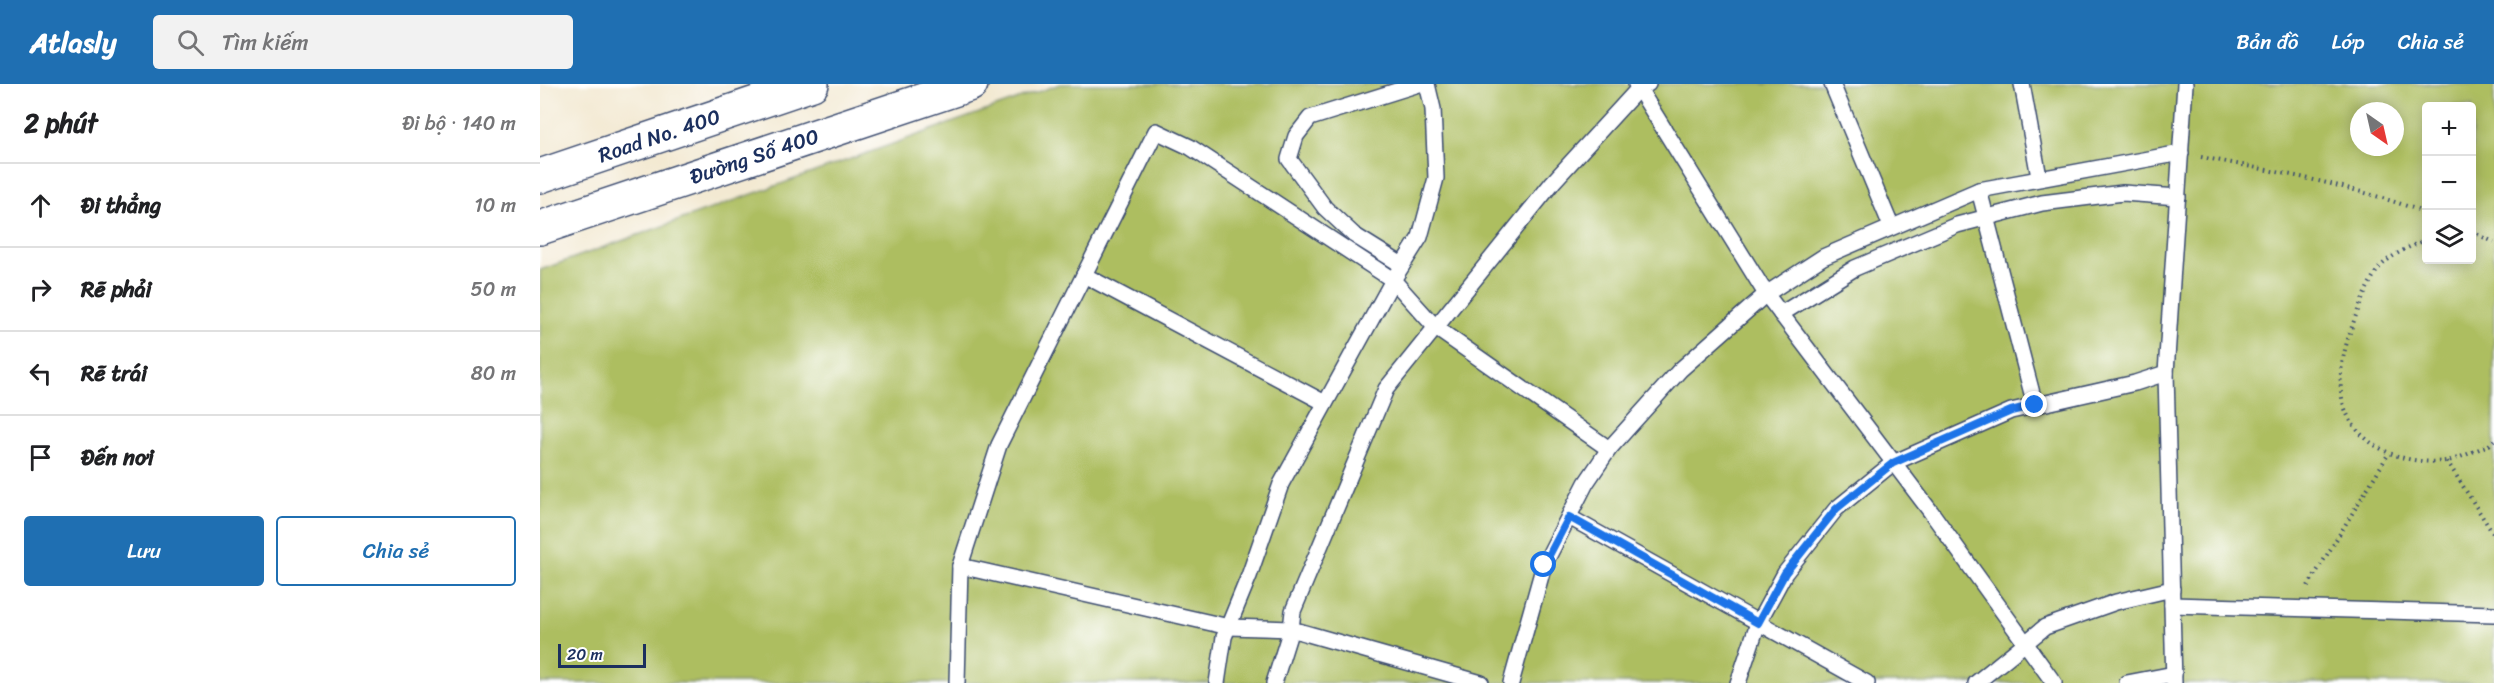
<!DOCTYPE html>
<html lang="vi">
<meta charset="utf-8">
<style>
body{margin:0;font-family:Sriracha,sans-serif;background:#f2f2f2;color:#202124}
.controls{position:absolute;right:18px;top:18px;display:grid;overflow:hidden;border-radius:6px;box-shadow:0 3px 15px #0003}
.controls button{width:54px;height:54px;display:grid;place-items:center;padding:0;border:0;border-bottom:2px solid #e0e0e0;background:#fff;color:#202124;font:30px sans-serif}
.compass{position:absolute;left:1810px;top:18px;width:54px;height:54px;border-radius:50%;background:#fff;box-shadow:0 3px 15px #0003;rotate:146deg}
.scale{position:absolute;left:18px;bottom:15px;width:88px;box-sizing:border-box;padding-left:6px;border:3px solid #1b2f5e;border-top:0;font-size:16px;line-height:21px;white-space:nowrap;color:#1b2f5e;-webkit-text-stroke:4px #fff;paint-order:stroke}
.stop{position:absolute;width:18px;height:18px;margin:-14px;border:4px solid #1a73e8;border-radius:50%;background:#fff}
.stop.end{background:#1a73e8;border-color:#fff;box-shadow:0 2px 6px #0008}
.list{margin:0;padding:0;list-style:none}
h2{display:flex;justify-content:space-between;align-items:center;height:78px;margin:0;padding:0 24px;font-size:26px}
h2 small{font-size:20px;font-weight:400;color:#757577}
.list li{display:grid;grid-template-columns:39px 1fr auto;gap:18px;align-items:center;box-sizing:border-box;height:84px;padding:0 24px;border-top:2px solid #e0e0e0}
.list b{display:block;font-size:22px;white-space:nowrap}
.list em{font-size:20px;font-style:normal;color:#757577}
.actions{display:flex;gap:12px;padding:18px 24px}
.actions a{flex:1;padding:14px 0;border:2px solid #1f6fb2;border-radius:6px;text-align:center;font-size:21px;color:#1f6fb2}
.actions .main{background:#1f6fb2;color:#fff}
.icon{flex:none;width:33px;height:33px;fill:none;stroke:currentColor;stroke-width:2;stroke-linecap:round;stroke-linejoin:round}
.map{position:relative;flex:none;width:1954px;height:599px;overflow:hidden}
header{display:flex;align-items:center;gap:36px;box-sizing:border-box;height:84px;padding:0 30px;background:#1f6fb2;color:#fff}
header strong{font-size:28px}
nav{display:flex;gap:33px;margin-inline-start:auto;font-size:21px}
.search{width:420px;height:54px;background:#f2f2f2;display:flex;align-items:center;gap:15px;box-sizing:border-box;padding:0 21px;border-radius:6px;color:#757577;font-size:22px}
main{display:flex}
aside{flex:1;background:#fff}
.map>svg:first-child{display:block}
</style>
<header>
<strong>Atlasly</strong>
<div class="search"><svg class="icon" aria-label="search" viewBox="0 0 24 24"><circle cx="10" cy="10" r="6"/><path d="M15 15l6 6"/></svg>Tìm kiếm</div>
<nav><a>Bản đồ</a><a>Lớp</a><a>Chia sẻ</a></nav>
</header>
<main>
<aside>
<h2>2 phút<small>Đi bộ · 140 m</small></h2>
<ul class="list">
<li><svg class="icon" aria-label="ahead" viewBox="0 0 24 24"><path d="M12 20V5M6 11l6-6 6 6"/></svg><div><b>Đi thẳng</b></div><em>10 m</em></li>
<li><svg class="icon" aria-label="right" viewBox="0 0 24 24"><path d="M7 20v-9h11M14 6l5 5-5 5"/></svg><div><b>Rẽ phải</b></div><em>50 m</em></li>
<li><svg class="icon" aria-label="left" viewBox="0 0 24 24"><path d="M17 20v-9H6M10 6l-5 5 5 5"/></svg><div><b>Rẽ trái</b></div><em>80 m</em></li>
<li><svg class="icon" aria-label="arrive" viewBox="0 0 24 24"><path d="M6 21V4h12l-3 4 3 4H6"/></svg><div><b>Đến nơi</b></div></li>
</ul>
<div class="actions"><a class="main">Lưu</a><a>Chia sẻ</a></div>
</aside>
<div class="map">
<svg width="1954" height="599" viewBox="0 0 1954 599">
<rect width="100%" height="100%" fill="#fff"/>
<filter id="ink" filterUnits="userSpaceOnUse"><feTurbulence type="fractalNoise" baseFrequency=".0167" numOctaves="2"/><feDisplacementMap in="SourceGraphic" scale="12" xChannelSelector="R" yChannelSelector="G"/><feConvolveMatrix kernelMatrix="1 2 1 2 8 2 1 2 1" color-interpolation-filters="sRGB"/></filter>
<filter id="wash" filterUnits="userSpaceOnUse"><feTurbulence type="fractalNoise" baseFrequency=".008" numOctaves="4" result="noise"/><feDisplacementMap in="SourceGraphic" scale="24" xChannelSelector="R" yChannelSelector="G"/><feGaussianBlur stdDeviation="1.35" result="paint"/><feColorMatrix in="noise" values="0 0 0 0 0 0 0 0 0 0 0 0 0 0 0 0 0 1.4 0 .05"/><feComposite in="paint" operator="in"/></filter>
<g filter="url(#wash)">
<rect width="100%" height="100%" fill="#f3e9d2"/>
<path fill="#adbe60" stroke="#64765f" stroke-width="1.5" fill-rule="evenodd" d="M520,0H1954V599H0V186ZM1886,22H1932V176H1886ZM1819,27H1855V63H1819Z"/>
</g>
<g filter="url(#ink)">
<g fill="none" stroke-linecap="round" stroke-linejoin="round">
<g stroke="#3b4b6f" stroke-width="18">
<g id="lane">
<path d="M1096,0L1226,210L1391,428L1514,599"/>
<path d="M1292,0L1351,142"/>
<path d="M1482,0L1499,93"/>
<path d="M1439,106L1495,321"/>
<path d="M862,181L814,151L785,124L749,75L756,52L770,34L879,0"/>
<path d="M544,191L785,319"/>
<path d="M1241,230L1315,184L1417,141L1502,119L1583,109L1638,113"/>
<path d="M1029,433L1327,599"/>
<path d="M420,482L689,543L751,545L941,599"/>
<path d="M1632,521L1954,530"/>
<path d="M417,599L420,482L459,361L616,47L650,63L853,196L896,244L1069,365"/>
<path d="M677,599L684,553L709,492L741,400L853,196L880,153L896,94L893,25L887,0"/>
<path d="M734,599L751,545L753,527L846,305L1013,98L1099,4L1108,0"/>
<path d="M971,599L1004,481L1046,399L1069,365L1140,286L1226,210L1283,173L1439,106L1641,69"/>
<path d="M1198,599L1218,539L1245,489L1296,425L1353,379L1471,327L1595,299L1626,289"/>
<path d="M1436,599L1505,543L1576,518L1632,505"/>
<path d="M1587,599L1634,590"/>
<path d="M1634,599L1626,289L1645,0"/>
</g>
</g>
<g stroke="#3b4b6f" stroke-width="36">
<g id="secondary">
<path id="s1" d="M0,92L272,0"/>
<path id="s2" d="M0,144L431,0"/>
</g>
</g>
<g stroke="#3b4b6f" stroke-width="4" stroke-dasharray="1.5 4.5" stroke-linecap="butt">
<path d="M1661,73C1737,88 1813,101 1886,129"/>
<path d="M1932,148L1954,158"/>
<path d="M1886,156C1872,161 1849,172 1839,184C1829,197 1821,218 1815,234C1806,259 1797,287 1802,314C1811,361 1863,382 1906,377C1920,375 1935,366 1949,361L1954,356"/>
<path d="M1907,377L1954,451"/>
<path d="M1768,502L1849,369"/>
</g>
<use href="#lane" stroke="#fff" stroke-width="15"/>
<use href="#secondary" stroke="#fff" stroke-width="33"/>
</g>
</g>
<g fill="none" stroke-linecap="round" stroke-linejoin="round" filter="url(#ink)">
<path stroke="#1a73e8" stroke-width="8" d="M1004,481L1029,433L1218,539L1245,489L1296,425L1353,379L1471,327L1495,321"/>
</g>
<g text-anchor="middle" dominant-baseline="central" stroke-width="4.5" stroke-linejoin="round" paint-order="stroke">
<g font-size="21" fill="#1b2f5e" stroke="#fff">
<text stroke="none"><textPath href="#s1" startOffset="126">Road No. 400</textPath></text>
<text stroke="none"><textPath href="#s2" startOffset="226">Đường Số 400</textPath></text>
</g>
</g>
</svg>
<div class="controls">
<button>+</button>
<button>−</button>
<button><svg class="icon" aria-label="layers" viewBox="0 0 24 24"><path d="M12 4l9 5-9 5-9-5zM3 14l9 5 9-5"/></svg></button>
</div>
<svg class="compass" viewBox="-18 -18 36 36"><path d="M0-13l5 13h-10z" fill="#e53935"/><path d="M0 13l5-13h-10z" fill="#757577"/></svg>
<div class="scale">20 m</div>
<div class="stop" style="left:1004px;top:481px"></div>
<div class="stop end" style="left:1495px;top:321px"></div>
</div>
</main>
